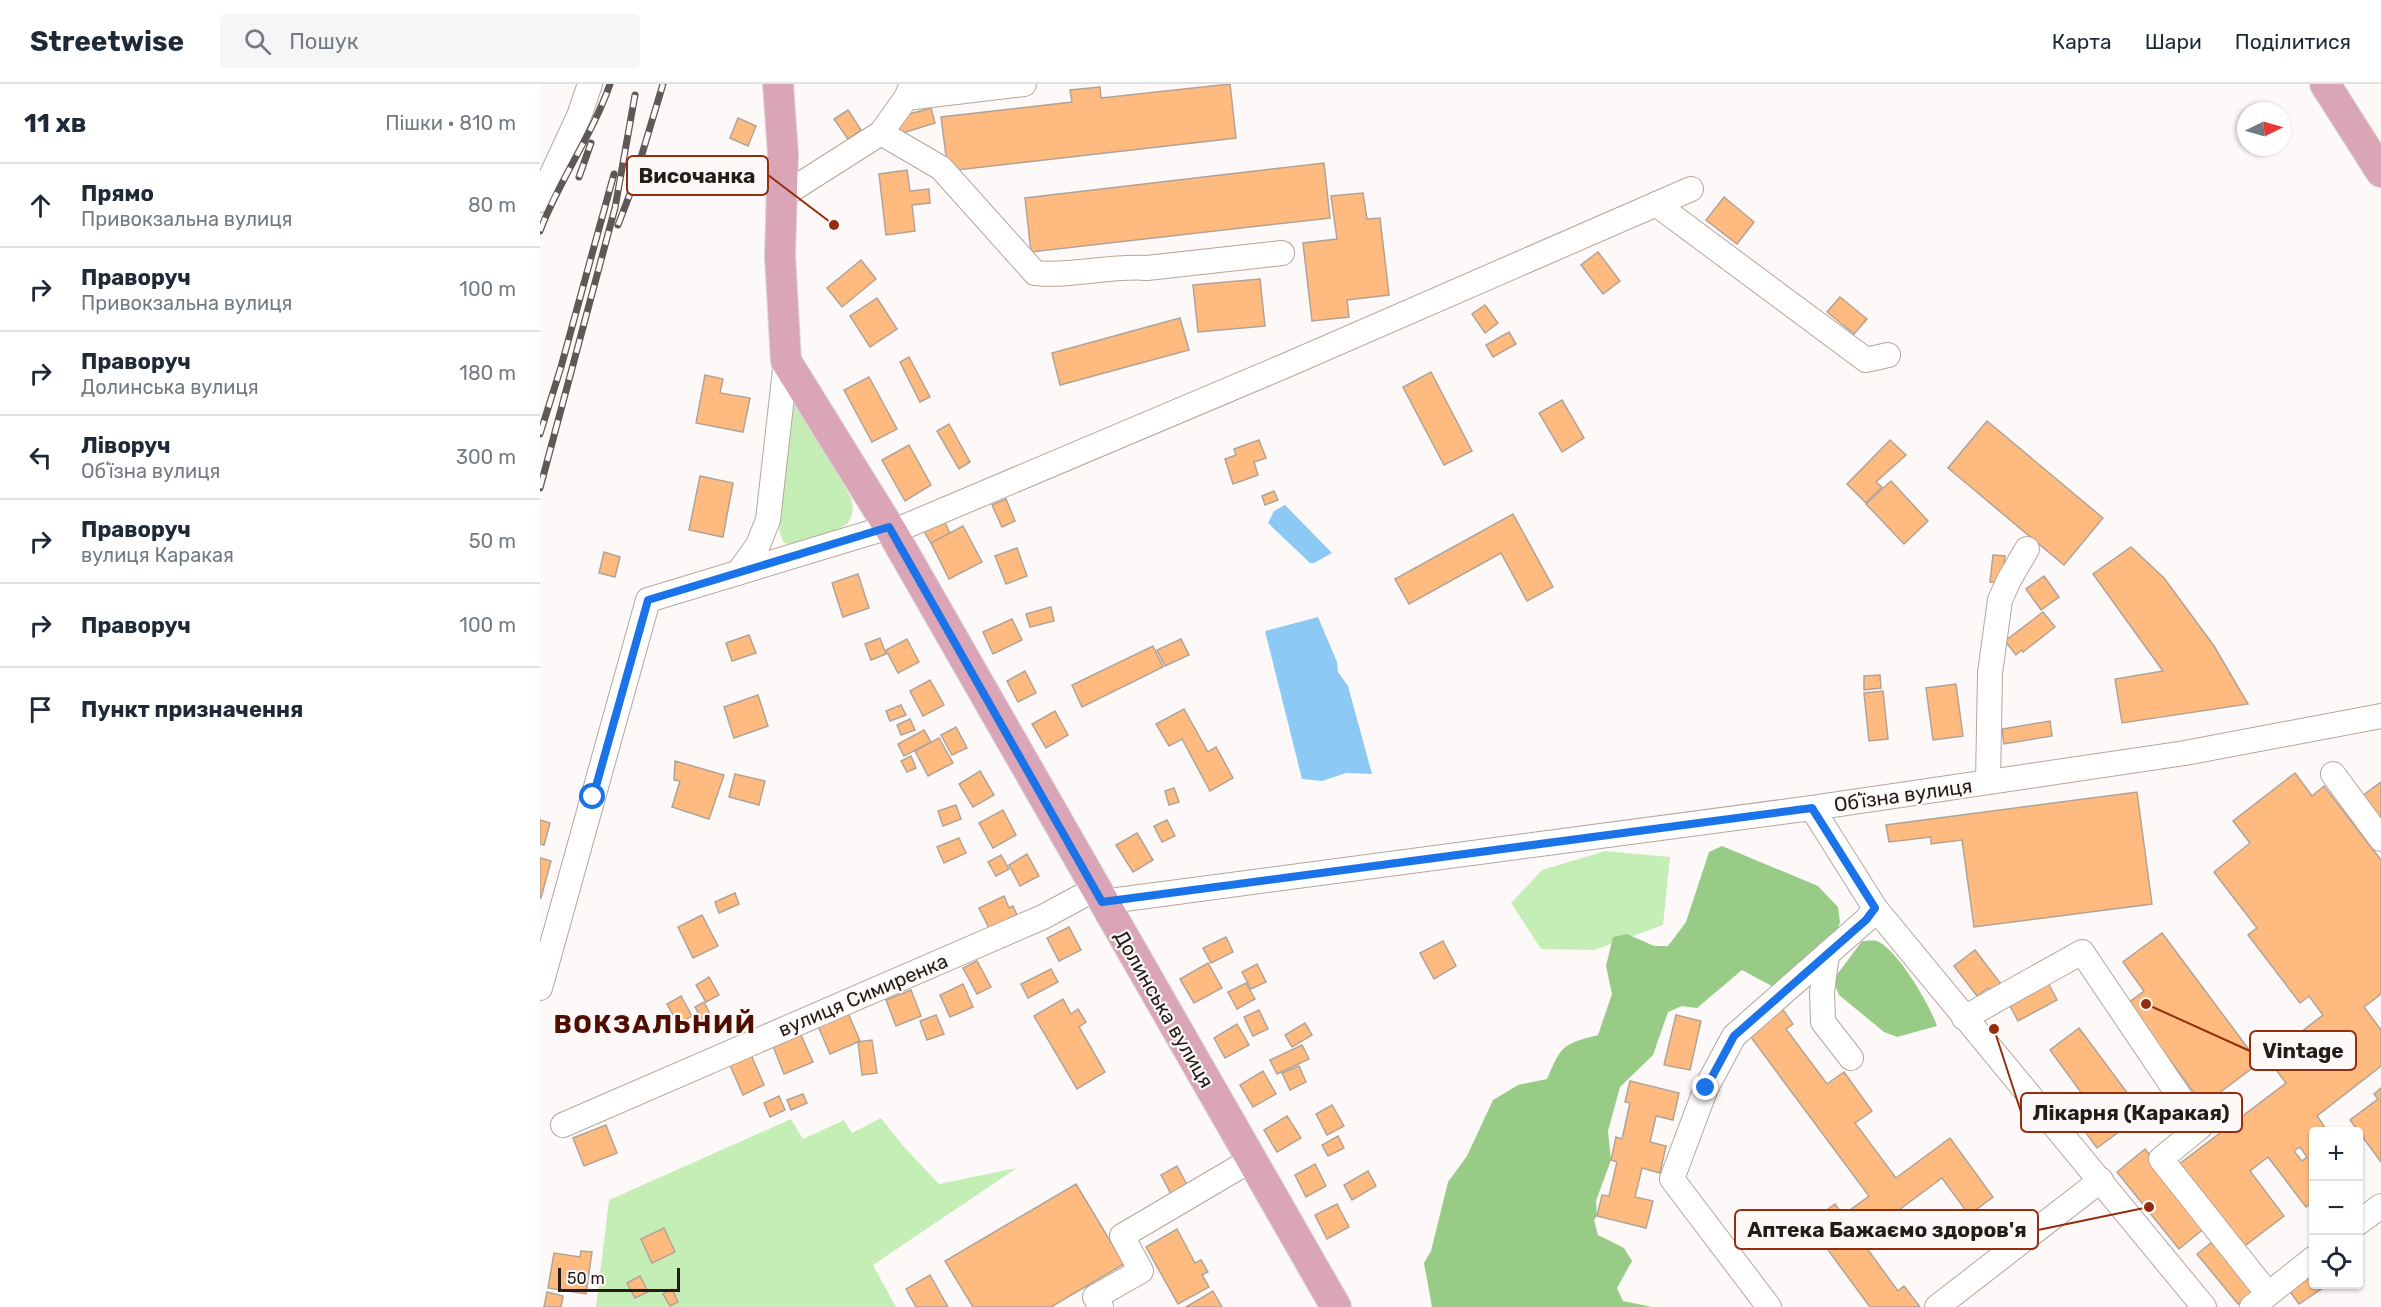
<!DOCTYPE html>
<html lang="uk">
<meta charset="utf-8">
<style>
body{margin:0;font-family:Rubik,sans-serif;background:#f6f6f7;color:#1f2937}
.controls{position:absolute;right:18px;bottom:18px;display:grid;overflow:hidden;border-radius:6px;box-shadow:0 2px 4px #0004}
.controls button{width:54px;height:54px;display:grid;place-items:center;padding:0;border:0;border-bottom:2px solid #e0e1e3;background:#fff;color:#1f2937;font:30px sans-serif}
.compass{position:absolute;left:1697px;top:18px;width:54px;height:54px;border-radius:50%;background:#fff;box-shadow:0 2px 4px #0004;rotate:85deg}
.scale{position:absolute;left:18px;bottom:15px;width:122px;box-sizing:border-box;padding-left:6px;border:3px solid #231c19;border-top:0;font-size:16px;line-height:21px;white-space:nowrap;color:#231c19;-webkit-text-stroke:4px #fdf9f8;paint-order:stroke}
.stop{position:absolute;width:18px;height:18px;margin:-14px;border:4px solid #1a73e8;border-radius:50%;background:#fff}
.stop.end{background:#1a73e8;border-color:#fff;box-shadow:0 2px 6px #0008}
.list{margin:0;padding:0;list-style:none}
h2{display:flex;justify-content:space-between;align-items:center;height:78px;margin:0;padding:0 24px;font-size:26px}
h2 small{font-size:20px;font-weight:400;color:#747a83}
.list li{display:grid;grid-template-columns:39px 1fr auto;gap:18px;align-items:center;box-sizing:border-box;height:84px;padding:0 24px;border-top:2px solid #e0e1e3}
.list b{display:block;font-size:22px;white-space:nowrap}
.list p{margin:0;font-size:20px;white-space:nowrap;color:#747a83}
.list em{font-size:20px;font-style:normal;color:#747a83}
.icon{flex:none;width:33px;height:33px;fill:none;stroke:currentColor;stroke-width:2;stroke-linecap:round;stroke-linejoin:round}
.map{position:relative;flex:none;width:1841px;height:1223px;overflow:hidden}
header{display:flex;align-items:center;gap:36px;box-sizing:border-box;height:84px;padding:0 30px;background:#fff;border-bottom:2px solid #e0e1e3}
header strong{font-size:28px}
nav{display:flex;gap:33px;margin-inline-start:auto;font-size:21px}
.search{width:420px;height:54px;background:#f6f6f7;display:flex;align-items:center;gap:15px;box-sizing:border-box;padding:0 21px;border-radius:6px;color:#747a83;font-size:22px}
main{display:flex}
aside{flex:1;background:#fff}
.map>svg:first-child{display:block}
</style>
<header>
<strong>Streetwise</strong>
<div class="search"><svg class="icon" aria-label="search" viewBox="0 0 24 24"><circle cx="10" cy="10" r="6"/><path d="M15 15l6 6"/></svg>Пошук</div>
<nav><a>Карта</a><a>Шари</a><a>Поділитися</a></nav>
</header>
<main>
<aside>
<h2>11 хв<small>Пішки · 810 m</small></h2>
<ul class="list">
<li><svg class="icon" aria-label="ahead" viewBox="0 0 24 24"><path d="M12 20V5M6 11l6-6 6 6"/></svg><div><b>Прямо</b><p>Привокзальна вулиця</p></div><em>80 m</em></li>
<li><svg class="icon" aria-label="right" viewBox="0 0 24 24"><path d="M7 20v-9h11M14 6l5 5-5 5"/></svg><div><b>Праворуч</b><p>Привокзальна вулиця</p></div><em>100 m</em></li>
<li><svg class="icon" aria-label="right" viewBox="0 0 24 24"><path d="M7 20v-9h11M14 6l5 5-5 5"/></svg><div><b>Праворуч</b><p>Долинська вулиця</p></div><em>180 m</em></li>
<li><svg class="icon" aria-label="left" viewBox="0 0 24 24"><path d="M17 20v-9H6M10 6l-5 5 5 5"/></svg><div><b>Ліворуч</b><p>Обʼїзна вулиця</p></div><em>300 m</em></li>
<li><svg class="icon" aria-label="right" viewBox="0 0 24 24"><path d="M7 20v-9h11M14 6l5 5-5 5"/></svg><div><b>Праворуч</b><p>вулиця Каракая</p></div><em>50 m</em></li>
<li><svg class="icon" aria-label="right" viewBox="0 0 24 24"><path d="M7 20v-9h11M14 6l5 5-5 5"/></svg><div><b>Праворуч</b></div><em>100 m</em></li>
<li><svg class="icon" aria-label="arrive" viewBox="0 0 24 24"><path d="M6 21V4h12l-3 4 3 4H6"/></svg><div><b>Пункт призначення</b></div></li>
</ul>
</aside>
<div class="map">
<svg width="1841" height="1223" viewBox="0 0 1841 1223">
<rect width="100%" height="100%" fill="#fdf9f8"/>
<g fill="#c5eeb6">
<path d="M256,320L260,324L311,414C318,441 301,445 280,451C269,454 258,458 247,460L243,458L239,446L247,324Z"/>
<path d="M1065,767L1130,773L1123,841L1054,866L1001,865L971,819L1002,786Z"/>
<path d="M341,1034L364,1063L399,1100L477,1084L333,1181L356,1223H56L69,1116L251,1035L263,1055L304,1036L312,1049Z"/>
</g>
<g fill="#98cc86">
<path d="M1182,762L1278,802L1298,823L1300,838L1295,853L1241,907L1202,886L1157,924L1142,922L1128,928L1113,971L1080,1003L1068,1047L1071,1076L1056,1117L1057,1132L1054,1136L1058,1151L1084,1164L1092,1177L1077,1204L1083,1217L1112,1223H892L884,1179L891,1167L908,1098L927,1072L953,1016L978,1001L1007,995C1022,961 1021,961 1058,951L1072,910L1066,882L1073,853L1087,850L1114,862H1128L1146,838L1169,768Z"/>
<path d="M1322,857C1326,857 1333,856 1337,857C1357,865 1390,921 1397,942L1357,953L1344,948L1299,911L1293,896Z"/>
</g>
<g fill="#8dc9f5">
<path d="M745,421L792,469L774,479H770L728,439L734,427Z"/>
<path d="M778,533L797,578L798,588L808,602L832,690L806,689L782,697L762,695L725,547Z"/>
</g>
<g fill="#ffba7f" stroke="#b2a397" stroke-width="1.5" fill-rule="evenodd">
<path d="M690,0L696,54L408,87L401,33L532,18L530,6L560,3L561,14Z"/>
<path d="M391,24L395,39L356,51L351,35Z"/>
<path d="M308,26L321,46L308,55L294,35Z"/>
<path d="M198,34L216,42L208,62L190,54Z"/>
<path d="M784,79L790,134L491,168L485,114Z"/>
<path d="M367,86L370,107L389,105L390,119L372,121L375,147L346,151L339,90Z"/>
<path d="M823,109L827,135L840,134L849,211L807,216L809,233L772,237L763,159L797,155L791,112Z"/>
<path d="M1184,113L1214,138L1197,160L1166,136Z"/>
<path d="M295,135L299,144L293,146L290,138Z"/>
<path d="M1058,168L1080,197L1063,210L1041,181Z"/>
<path d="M321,176L336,195L302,223L287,204Z"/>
<path d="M720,195L725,242L658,248L653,201Z"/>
<path d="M1300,213L1327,235L1314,250L1287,228Z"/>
<path d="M337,214L357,245L330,263L310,232Z"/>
<path d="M945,221L958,239L945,249L932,230Z"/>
<path d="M640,234L649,266L520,301L512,269Z"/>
<path d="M969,248L976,260L953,273L946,261Z"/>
<path d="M369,273L390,313L380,318L360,278Z"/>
<path d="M891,288L932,367L904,381L863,303Z"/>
<path d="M165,291L183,295L180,309L210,314L203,348L156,339Z"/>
<path d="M329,293L357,345L332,358L304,306Z"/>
<path d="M1022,316L1044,354L1022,368L999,329Z"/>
<path d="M1447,337L1563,434L1524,481L1408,384Z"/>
<path d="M409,340L430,378L419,385L397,347Z"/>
<path d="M719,356L726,374L714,378L718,391L693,400L685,375L696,371L694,365Z"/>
<path d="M1350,356L1366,371L1336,398L1342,403L1326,419L1307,400Z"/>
<path d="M369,361L391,401L365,417L342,376Z"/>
<path d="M160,392L193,399L183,453L149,446Z"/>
<path d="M1351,397L1388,437L1364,460L1326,420Z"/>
<path d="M734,407L738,416L725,421L722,412Z"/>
<path d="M466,415L475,437L462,443L452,421Z"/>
<path d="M973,430L1013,503L987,517L961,469L869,520L855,495Z"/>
<path d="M403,435L410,449L391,459L383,446Z"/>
<path d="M423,442L442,478L409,495L391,459Z"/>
<path d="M1591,463L1624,494L1674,562L1708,620L1582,639L1575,595L1623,587L1553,490Z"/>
<path d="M477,464L487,492L466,500L455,472Z"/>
<path d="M64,468L80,473L75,493L59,489Z"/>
<path d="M1453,471L1465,472L1462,499L1450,498Z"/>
<path d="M318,490L329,524L303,533L292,499Z"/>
<path d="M1504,492L1519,513L1501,526L1486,505Z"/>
<path d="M511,523L514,537L490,543L486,530Z"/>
<path d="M1503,528L1515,543L1483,568L1482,566L1476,571L1465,557Z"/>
<path d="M472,535L482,556L453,570L443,548Z"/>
<path d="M209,551L216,569L192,577L186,559Z"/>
<path d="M340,554L346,570L331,576L325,560Z"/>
<path d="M367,555L379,578L358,589L346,566Z"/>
<path d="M641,555L649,571L625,582L617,566Z"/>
<path d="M613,562L623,583L542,623L532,601Z"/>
<path d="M485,587L496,609L478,618L467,597Z"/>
<path d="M1340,591L1341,604L1324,606V592Z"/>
<path d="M390,596L404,621L383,632L370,607Z"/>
<path d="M1416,600L1423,652L1393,656L1386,604Z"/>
<path d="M1343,607L1348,655L1329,657L1324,609Z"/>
<path d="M218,611L228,642L194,654L184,623Z"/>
<path d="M361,621L366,631L350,637L346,627Z"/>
<path d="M644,625L668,668L676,663L693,694L670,707L642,655L629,662L616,640Z"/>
<path d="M515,627L528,651L506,664L492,640Z"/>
<path d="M370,635L375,646L361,651L357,641Z"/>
<path d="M1510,637L1512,652L1464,660L1462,645Z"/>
<path d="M416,643L427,664L412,671L401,651Z"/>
<path d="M384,646L391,658L364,672L358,660Z"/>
<path d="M399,654L413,679L388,692L375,667Z"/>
<path d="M371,672L376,684L367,688L361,677Z"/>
<path d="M135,677L184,691L169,735L132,723L140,697L134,696Z"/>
<path d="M440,687L454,711L433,723L419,700Z"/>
<path d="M1755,689L1772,712L1784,702L1841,776V910L1824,923L1841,946V982L1777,1032L1788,1048H1774V1117L1766,1123L1728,1073L1710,1087L1744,1132L1702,1164L1638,1081L1746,999L1727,974L1783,931L1769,912L1760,919L1708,851L1717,844L1674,788L1710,759L1693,737ZM1760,1063L1767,1073L1762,1077L1754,1067Z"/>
<path d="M195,690L225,697L219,721L189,713Z"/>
<path d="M1841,698V741L1821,713Z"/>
<path d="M634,704L639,718L629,721L625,707Z"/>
<path d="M1597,708L1612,820L1434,843L1422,756L1391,760V753L1349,758L1346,741Z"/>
<path d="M416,721L421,735L403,742L398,727Z"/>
<path d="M463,726L476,751L453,764L439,739Z"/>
<path d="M0,736L10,739L4,761L0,760Z"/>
<path d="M627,736L635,752L622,758L614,742Z"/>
<path d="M597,749L613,776L593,788L576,761Z"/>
<path d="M419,754L426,769L404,779L397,763Z"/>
<path d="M487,770L499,792L480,802L469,781Z"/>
<path d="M461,771L469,785L456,792L448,778Z"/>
<path d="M0,774L11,777L1,814H0Z"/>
<path d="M195,809L199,820L179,829L175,818Z"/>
<path d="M464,812L469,824L473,822L477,831L449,844L439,824Z"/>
<path d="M162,831L178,862L153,874L138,843Z"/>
<path d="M529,843L541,866L519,877L507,854Z"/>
<path d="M1622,849L1719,979L1663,1021L1588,919L1604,907L1583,878Z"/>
<path d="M686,853L693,868L671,879L663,864Z"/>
<path d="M903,857L916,882L894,895L880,869Z"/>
<path d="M1435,866L1461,900L1451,908L1448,904L1437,912L1414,882Z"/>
<path d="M437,877L451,903L437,910L423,884Z"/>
<path d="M668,879L682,904L654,919L640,895Z"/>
<path d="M717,880L726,898L711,905L702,888Z"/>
<path d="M511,885L518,898L488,914L481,900Z"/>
<path d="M169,893L179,911L166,918L156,901Z"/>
<path d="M706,899L715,915L697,925L688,908Z"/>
<path d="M1508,899L1517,916L1478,937L1469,920Z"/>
<path d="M423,900L433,923L410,933L400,911Z"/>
<path d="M371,906L381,932L356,942L346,916Z"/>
<path d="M141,912L152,932L138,940L127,920Z"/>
<path d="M523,915L531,930L538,925L546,938L539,943L565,988L537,1005L494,932Z"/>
<path d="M164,918L171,932L163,937L155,923Z"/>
<path d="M1241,923L1253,940L1246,945L1287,1000L1304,988L1332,1027L1315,1039L1356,1094L1410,1054L1453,1113L1429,1131L1402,1094L1320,1155L1358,1207L1364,1202L1380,1223H1330L1277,1151L1281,1148L1273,1136L1295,1120L1303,1131L1329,1112L1207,948Z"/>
<path d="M719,926L728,945L713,952L704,933Z"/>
<path d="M308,929L320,957L290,970L278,942Z"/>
<path d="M396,931L404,950L387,956L380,937Z"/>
<path d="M1136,931L1161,937L1150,986L1124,981Z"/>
<path d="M765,939L772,951L752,963L745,951Z"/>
<path d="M697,940L709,961L685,974L674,954Z"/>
<path d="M1539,944L1603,1030L1557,1064L1535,1034L1551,1022L1510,966Z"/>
<path d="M261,951L273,978L244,990L233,962Z"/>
<path d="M332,956L337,989L322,991L318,958Z"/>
<path d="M762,961L769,975L737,990L730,976Z"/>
<path d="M211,971L224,1001L203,1011L190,981Z"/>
<path d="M759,982L766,998L750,1006L742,989Z"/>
<path d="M723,987L736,1010L713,1023L700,1001Z"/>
<path d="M1090,997L1139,1009L1133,1036L1116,1032L1110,1058L1126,1062L1120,1089L1102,1084L1095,1113L1113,1117L1106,1144L1057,1132L1062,1111L1069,1112L1077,1078L1071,1076L1076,1053L1082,1055L1090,1019L1085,1018Z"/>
<path d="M1841,1004V1078L1810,1036L1838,1015L1834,1010Z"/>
<path d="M263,1010L267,1019L251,1026L247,1016Z"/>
<path d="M239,1012L245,1026L230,1033L224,1019Z"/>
<path d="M792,1021L804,1042L787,1051L776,1030Z"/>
<path d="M747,1032L761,1054L737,1068L724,1046Z"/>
<path d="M66,1041L77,1069L44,1082L33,1054Z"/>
<path d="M798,1052L804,1064L788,1072L782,1061Z"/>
<path d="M1605,1065L1666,1143L1639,1165L1577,1088Z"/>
<path d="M775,1080L786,1102L766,1113L755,1091Z"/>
<path d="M637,1082L648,1103L632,1112L621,1091Z"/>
<path d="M828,1087L836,1102L812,1116L804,1101Z"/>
<path d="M536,1100L584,1180L511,1223H433L405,1177Z"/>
<path d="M797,1120L809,1143L787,1155L775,1131Z"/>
<path d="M124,1144L135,1168L112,1179L101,1155Z"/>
<path d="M637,1145L655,1179L661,1176L668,1188L662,1191L669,1203L638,1220L606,1163Z"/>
<path d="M1677,1154L1717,1205L1698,1220L1657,1170Z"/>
<path d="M41,1167L52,1168L46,1210L8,1204L14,1169L40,1173Z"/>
<path d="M1774,1188V1200H1789L1759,1220L1748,1205Z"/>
<path d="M390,1191L408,1223H376L366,1205Z"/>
<path d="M100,1192L108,1208L95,1214L87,1199Z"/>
<path d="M132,1205L138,1218L130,1222L123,1210Z"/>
<path d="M673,1207L682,1223H646Z"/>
<path d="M7,1208L23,1212L21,1223H4Z"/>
</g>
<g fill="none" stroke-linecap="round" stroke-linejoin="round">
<g stroke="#b7a59c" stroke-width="26">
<g id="minor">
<path d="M366,14L484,0"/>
<path d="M341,49L401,84L495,189C532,193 570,181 607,184L742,169"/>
<path d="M242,112L341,49L366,14L372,0"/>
<path d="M0,116L39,32L50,0"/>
<path d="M1116,120L1326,276L1348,271"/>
<path d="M352,448L747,281L1151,105"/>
<path d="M198,489L218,461L228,436L246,277"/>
<path d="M1793,690L1841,755"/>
<path d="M1448,698L1450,589L1460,516L1469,496L1487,465"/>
<path d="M1272,724L1335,824L1664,1223"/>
<path d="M562,818L1272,724L1645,669L1841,632"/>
<path d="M1287,870L1282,908L1283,938L1311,974"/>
<path d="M0,904L108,516L349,443"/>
<path d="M1424,934L1542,868L1660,1043L1621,1075L1728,1210"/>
<path d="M23,1041L503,833L555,805"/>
<path d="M1818,1139L1841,1122"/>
<path d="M561,1223L555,1213L601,1187L582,1152L711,1076"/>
<path d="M1229,1223L1132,1095L1166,1004L1194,952L1326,836L1335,824"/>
<path d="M1397,1223L1561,1096"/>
<path d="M1712,1223L1774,1174"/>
</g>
</g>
<g stroke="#d7d6d6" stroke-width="32">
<g id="major">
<path d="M238,0L243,70L240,172L246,277L352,448L796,1223"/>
<path d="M1785,0L1841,88"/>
</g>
</g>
<use href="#minor" stroke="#fff" stroke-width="24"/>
<use href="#major" stroke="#daa5b6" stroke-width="30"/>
<g stroke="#5f5856" stroke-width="7">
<g id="rail">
<path d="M39,93L51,59"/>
<path d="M78,141L91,107L123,0"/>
<path d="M0,147C19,96 52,52 70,0"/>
<path d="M0,350L21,283L74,90"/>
<path d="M0,404L75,124L95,11"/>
</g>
</g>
<use href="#rail" stroke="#fdf9f8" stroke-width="4.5" stroke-dasharray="14" stroke-linecap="butt"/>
</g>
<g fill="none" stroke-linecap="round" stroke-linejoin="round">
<path stroke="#1a73e8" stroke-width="8" d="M53,713L108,516L349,443L562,818L1272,724L1335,824L1326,836L1194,952L1166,1004"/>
</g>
<g text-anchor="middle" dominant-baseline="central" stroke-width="4.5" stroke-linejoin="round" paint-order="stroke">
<g font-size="20" fill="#231c19" stroke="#fdf9f8">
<text transform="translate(1363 711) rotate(-8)">Обʼїзна вулиця</text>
<text transform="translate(323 911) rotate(-23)">вулиця Симиренка</text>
<text transform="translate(624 925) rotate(60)">Долинська вулиця</text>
</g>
<g font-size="26" font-weight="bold" letter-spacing="1.5" fill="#500e00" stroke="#fdf9f8">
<text x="115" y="940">ВОКЗАЛЬНИЙ</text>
</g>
</g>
<path fill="none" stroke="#952d0d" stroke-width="2" d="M294 141L228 91M1606 920L1710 967M1454 945L1481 1028M1609 1123L1498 1146"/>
<g fill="#952d0d" stroke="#fdf9f8" stroke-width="2">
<circle cx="294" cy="141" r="6"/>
<circle cx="1606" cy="920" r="6"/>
<circle cx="1454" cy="945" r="6"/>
<circle cx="1609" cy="1123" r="6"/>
</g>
<g fill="#fdf9f8" stroke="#952d0d" stroke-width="2">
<rect x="87" y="72" width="141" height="39" rx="6"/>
<rect x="1710" y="947" width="106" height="39" rx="6"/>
<rect x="1481" y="1009" width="221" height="39" rx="6"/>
<rect x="1195" y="1126" width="303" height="39" rx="6"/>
</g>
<g font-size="21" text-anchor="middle" font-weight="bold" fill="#231c19">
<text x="157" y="99">Височанка</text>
<text x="1763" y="974">Vintage</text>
<text x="1591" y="1036">Лікарня (Каракая)</text>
<text x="1347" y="1153">Аптека Бажаємо здоров'я</text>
</g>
</svg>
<div class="controls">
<button>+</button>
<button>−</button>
<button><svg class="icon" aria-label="locate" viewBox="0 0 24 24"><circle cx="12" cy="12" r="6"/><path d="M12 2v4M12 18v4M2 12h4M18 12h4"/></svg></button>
</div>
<svg class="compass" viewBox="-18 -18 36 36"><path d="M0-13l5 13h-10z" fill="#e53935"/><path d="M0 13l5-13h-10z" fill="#747a83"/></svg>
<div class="scale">50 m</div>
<div class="stop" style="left:53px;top:713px"></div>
<div class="stop end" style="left:1166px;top:1004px"></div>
</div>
</main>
